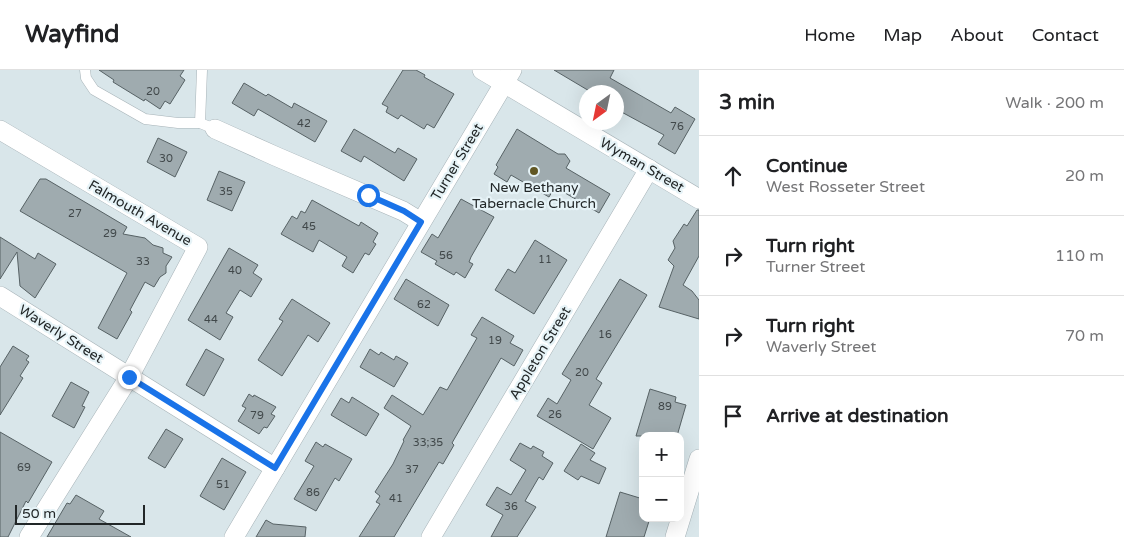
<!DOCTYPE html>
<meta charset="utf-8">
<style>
body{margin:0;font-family:"Varela Round",sans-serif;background:#f2f2f2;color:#202124}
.controls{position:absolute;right:15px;bottom:15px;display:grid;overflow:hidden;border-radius:10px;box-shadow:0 5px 20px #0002}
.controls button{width:45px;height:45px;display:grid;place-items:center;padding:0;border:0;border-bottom:1px solid #e0e0e0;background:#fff;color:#202124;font:25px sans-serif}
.compass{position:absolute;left:579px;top:15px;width:45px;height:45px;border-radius:50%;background:#fff;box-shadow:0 5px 20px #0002;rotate:213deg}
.scale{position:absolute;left:15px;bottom:12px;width:130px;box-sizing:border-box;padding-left:5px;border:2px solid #222728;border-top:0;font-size:14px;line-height:18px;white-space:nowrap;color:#222728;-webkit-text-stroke:4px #e6f3f7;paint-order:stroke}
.stop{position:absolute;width:15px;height:15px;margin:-11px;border:4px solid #1a73e8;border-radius:50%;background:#fff}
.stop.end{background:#1a73e8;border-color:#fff;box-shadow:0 1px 5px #0008}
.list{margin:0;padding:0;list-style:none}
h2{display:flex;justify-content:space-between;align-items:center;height:65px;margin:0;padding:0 20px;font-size:21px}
h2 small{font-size:16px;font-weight:400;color:#757577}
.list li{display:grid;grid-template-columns:32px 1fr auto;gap:15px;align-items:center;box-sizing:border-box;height:80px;padding:0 20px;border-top:1px solid #e0e0e0}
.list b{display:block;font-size:19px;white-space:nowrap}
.list p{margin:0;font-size:16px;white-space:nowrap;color:#757577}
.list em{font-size:16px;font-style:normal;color:#757577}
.icon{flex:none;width:28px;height:28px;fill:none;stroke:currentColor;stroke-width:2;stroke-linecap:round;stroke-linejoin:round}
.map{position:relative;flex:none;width:699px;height:467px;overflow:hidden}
header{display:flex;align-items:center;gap:30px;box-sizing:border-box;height:70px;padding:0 25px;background:#fff;border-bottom:1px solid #e0e0e0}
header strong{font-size:24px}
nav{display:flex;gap:28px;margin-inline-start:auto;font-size:18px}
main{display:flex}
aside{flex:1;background:#fff}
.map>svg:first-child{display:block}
</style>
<header>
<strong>Wayfind</strong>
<nav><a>Home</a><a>Map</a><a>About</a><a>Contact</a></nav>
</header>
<main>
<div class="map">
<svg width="699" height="467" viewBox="0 0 699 467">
<rect width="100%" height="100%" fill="#d9e6ea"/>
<g fill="#9fabaf" stroke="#576265">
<path d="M99,0H184L180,6L185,10L170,34L165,31L160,39L145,29L144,31L113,12L114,10Z"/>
<path d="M403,0H416L425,5L424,7L454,24L434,58L427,54L424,59L401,45L398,49L386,42L388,37L382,34Z"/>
<path d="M554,0H614L610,8L671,43L675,37L695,49L675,84L658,74L664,65L616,39V22H591Z"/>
<path d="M244,13L266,26L268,24L292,38L294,33L327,51L315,72L258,39L254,46L232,33Z"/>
<path d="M354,59L395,83L398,78L417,89L404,111L364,86L361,92L341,81Z"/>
<path d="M517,59L558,84H565L570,91L566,98L610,124L599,143L555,117L549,127L511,105L507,112L494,104L498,97L496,95Z"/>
<path d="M158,68L187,82L175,107L147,92Z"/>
<path d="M219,101L245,112L232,141L207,130Z"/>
<path d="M40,109H46L127,157L123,164L145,168L153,175L163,178V183L172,187L166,196V203L160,207L154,217L145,212L130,240L132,242L117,269L98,258L127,203L20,141Z"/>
<path d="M461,129L494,147L471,187L469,192L473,194L465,208L456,202L454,205L435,194L437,191L421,182L432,164L438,168Z"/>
<path d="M312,130L359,156L361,152L378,163L373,172L376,174L369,185L365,183L353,203L342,196L347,187L319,170L313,182L281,164L292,146L297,149L301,141L305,143Z"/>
<path d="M697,140H699V186L683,215L692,221L699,230V249L659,237L674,196L668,190L675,178L673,171L684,154L687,156Z"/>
<path d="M0,167L35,189L38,183L56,194L35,228L20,216L17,182L0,209Z"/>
<path d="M535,170L567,190L534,244L495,220L508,199L515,203Z"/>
<path d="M229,178L258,195L253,203L262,209L251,227L240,220L226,243L233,247L220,270L188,250Z"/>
<path d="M406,209L449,235L438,256L394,229Z"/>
<path d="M620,209L647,225L596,309L602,313L589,335L611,348L593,379L537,346L548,328L557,334L571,310L562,304Z"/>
<path d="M292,229L330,253L318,272L308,265L282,306L258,290L283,251L279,249Z"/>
<path d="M482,247L514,266L510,273L523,280L514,296L501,288L452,373L454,375L443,394L439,392L394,467H359L380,434L376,432L380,426L375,422L393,394L404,371L403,370L411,356L384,338L392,325L423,345L440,317L447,320L477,268L471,265Z"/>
<path d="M13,276L29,286L26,290L29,292L20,306L23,308L0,345V297Z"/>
<path d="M206,279L224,289L204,326L186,315Z"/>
<path d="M370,279L379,285L381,282L394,290L396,286L408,293L394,317L360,297Z"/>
<path d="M71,312L89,322L82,336L85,337L74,358L52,346Z"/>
<path d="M650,319L676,327L675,332L686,335L677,366H636Z"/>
<path d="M249,324L253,327L254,325L276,337L271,344L275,346L267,358L264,357L259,364L238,351L246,338L242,336Z"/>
<path d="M352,327L379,344L366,366L331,345L341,328L349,333Z"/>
<path d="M166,359L183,369L165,398L148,388Z"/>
<path d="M0,362L52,392L28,433L26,431L8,467H0Z"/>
<path d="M316,372L323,377L325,374L352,389L339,411L335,408L316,441L294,429L314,396L305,391Z"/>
<path d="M520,373L531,379L533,376L544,382L542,386L553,393L543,410L539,407L525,431L536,437L517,467H491L503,445L486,435L497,417L511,425L526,400L510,390Z"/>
<path d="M581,374L595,383L590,390L606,398L599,414L581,406L578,410L564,401Z"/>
<path d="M222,388L246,402L224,440L200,426Z"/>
<path d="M620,422L643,429V448H650L644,467H606Z"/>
<path d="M76,425L104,441L99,449L131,467H47L67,433L70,434Z"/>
<path d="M266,450L273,454L306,457L305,467H256Z"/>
</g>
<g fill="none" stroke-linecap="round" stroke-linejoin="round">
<g stroke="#a7b3b8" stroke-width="11">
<g id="lane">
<path d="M85,0L86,8L94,20L145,49L178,53H200L215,59"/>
<path d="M200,53L202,0"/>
</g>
</g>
<g stroke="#a7b3b8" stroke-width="20">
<g id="street">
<path d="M482,0L699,129"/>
<path d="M215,59L275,86L403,141L421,152"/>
<path d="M0,60L198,177L129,307L29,467"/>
<path d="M0,226L275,398"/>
<path d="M234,467L512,0"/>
<path d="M431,467L649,99"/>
<path d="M675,467L699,389"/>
</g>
</g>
<use href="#lane" stroke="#fff" stroke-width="10"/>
<use href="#street" stroke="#fff" stroke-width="19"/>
</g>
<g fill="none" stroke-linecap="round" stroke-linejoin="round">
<path stroke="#1a73e8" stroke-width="6" d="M129,307L275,398L421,152L404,141L368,125"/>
</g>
<circle fill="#615723" stroke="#e6f3f7" stroke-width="2" cx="534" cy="101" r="5"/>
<g text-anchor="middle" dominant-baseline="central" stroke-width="4.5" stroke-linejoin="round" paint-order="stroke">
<g font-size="11" fill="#41484a">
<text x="153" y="21">20</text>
<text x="304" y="53">42</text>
<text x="677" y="56">76</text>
<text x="166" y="88">30</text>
<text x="226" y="121">35</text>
<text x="75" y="143">27</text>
<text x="309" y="156">45</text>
<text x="110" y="163">29</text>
<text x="446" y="185">56</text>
<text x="545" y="189">11</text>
<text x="143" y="191">33</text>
<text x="235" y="200">40</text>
<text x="424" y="234">62</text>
<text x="211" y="249">44</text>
<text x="605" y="264">16</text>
<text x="495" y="270">19</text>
<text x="582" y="302">20</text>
<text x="665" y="336">89</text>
<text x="555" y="344">26</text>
<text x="257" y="345">79</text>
<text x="428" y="372">33;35</text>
<text x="24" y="397">69</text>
<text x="412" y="399">37</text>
<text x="223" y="414">51</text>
<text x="313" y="422">86</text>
<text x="396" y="428">41</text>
<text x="511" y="436">36</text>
</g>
<g font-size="14" fill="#222728" stroke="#e6f3f7">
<text transform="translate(457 92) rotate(-59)">Turner Street</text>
<text transform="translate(642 95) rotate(30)">Wyman Street</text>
<text transform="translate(140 143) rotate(30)">Falmouth Avenue</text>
<text transform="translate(61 264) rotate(32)">Waverly Street</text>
<text transform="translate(540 283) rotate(-59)">Appleton Street</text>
</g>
<g font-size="14" fill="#222728" stroke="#e6f3f7">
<text x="534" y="117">New Bethany<tspan x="534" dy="16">Tabernacle Church</tspan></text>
</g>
</g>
</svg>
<div class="controls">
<button>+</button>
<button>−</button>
</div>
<svg class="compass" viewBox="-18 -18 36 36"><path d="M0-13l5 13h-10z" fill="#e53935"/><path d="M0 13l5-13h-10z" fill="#757577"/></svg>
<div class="scale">50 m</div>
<div class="stop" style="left:368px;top:125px"></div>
<div class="stop end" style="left:129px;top:307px"></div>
</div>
<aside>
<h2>3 min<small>Walk · 200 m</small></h2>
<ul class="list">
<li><svg class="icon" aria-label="ahead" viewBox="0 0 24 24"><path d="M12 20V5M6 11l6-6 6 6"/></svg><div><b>Continue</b><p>West Rosseter Street</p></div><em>20 m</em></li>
<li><svg class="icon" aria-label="right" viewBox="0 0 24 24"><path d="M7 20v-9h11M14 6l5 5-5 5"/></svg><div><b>Turn right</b><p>Turner Street</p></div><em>110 m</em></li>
<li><svg class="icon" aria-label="right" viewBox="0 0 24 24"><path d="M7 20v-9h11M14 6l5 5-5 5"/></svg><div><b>Turn right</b><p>Waverly Street</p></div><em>70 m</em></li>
<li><svg class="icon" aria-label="arrive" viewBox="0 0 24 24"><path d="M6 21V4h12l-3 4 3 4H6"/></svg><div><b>Arrive at destination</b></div></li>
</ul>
</aside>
</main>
